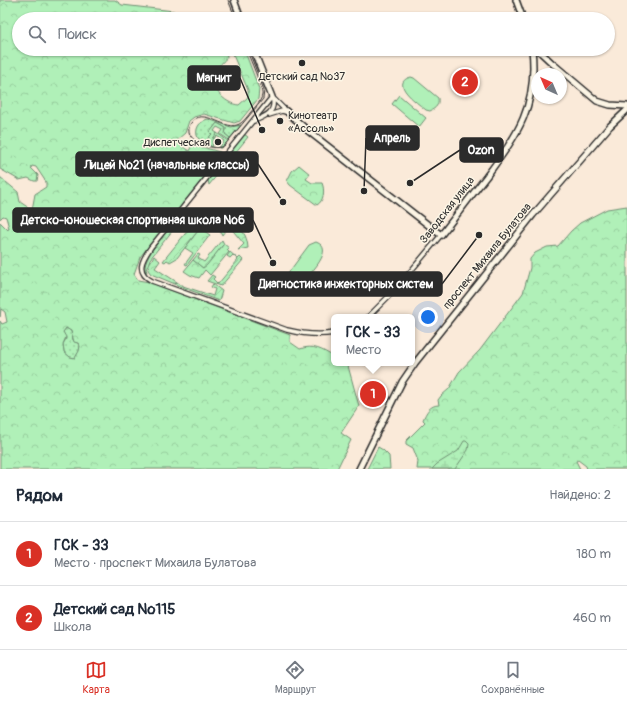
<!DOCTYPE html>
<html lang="ru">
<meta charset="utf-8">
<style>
body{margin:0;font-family:Pangolin,sans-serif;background:#f6f6f7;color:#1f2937}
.compass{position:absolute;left:531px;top:68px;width:36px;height:36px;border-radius:50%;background:#fff;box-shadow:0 1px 3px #0004;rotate:316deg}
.you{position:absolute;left:428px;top:317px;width:14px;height:14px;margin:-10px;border:3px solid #fff;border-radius:50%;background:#1a73e8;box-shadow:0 0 0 6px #1a73e833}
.badge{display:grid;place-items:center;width:26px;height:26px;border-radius:50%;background:#d93025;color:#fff;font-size:13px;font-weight:700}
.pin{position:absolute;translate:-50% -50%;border:2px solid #fff;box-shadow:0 1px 4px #0006}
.popup{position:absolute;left:331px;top:314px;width:84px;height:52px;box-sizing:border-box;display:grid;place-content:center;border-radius:6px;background:#fff;filter:drop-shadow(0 1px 3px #0005);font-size:13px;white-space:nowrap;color:#747a83}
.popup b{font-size:15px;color:#1f2937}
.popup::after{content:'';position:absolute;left:50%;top:100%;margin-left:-8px;border:8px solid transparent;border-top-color:#fff}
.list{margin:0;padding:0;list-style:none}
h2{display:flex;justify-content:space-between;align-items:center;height:52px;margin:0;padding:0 16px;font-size:17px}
h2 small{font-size:13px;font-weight:400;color:#747a83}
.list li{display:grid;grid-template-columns:26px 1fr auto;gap:12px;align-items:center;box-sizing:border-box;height:64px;padding:0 16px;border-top:1px solid #e0e1e3}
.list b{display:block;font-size:15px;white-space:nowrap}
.list p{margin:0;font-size:13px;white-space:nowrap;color:#747a83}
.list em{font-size:13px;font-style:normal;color:#747a83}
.icon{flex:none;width:22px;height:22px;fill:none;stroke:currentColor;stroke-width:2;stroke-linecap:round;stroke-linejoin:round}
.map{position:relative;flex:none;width:627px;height:469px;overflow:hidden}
.search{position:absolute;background:#fff;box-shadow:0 1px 3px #0004;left:12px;right:12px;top:12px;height:44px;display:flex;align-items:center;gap:10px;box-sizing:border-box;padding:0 14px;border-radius:22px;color:#747a83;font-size:15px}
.sheet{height:180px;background:#fff}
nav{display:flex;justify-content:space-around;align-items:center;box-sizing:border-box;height:56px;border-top:1px solid #e0e1e3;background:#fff;font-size:11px;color:#747a83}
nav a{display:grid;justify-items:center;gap:2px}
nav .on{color:#d93025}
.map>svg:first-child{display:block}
</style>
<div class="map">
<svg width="627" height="469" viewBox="0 0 627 469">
<defs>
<pattern id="grass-dots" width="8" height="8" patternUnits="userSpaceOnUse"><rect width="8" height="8" fill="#b0f0b8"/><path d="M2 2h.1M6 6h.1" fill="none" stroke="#98ce9e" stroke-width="1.8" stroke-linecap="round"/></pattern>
<pattern id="forest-crowns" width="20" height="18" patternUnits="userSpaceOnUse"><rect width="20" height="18" fill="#b0f0b8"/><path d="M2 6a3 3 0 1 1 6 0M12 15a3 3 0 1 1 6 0" fill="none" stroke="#98ce9e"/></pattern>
<pattern id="wetland-marsh" width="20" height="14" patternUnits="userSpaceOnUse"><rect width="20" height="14" fill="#b0f0b8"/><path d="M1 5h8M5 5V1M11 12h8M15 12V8" fill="none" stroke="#98ce9e"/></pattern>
<pattern id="garden-furrows" width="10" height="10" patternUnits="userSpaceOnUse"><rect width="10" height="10" fill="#b0f0b8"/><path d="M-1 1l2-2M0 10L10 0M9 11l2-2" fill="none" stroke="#98ce9e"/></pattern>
</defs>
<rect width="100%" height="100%" fill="#faead9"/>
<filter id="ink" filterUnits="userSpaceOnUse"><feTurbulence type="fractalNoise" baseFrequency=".025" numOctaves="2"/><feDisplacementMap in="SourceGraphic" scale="8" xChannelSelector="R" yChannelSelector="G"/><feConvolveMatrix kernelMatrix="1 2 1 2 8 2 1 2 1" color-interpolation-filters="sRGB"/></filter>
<g filter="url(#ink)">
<g fill="url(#grass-dots)" stroke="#6e8e72">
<path d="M208,119L231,127L241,125L230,138L225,134L226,128L217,123L210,133L212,134L204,143L198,138C194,130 199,121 208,119Z"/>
<path d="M66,328L71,331L73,340C82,345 81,350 75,358L70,357L64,352L63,344L66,339L63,332Z"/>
</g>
<g fill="url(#forest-crowns)" stroke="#6e8e72" fill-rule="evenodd">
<path d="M0,0H115L122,5L174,11L180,19H19V49H200L201,52L214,49H226L227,57C224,62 218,65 215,71C208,86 224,104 239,105L248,97V90L233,55L234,49H244L259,89L258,99L240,121L234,123L204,114L194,117L189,121L185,133L178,139L180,145L189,151L192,145H195L220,152L221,154L220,157L140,257L134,274L138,280L149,282L290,335V342L300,349C313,344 323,350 334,357V363H343L348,366L359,406L341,433L351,440L337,469H0V321L2,324L7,322L5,312L1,309L0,317V222L8,230L9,228L6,217L3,216L0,219V177L18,192L20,202L32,210L35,194L46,187V182L36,167L32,166L31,168L38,175L37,181H34L28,178L19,180L0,169ZM66,328L71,331L74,342L78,343L80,346L79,351L75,358L70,357L64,352L63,344L66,337L63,332Z"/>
<path d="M217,123L226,128L225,134L230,138L229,140L220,134L223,130L217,127L214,131L217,133L213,139L217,133L228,141L221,148H219L224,141L217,136L212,143L213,147L204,143L212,134L210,132Z"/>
<path d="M244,134L248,137L209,185L208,180Z"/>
<path d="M299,165L310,174L306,179L312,183H322C325,190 324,201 317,205L290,185L287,181L292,171Z"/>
<path d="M627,206V469H587L586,466L578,460L576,461L580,469H417L418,461L413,448L406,444V441L425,422L423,420C426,412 430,405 439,405L438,400L441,396L449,389L459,372L480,350L523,293L530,268V259L535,253L547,247L558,246L571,231L580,223L607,209Z"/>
<path d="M181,215L184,216L150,259L146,270L147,271L146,273C138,260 173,225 181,215Z"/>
<path d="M230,221C241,229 247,233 248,248L238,250L244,244L229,226L222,235L219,229Z"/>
<path d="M200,228L210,235L187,265L185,264L193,253L185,248Z"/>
<path d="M224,244L229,248L227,250L229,252L210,275L205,270L199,278L190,275L184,271L193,260L203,268Z"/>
<path d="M154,256L160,261L155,268L177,282L175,284L151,274L148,270L149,264Z"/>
<path d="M378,447L383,450L389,456L390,469H367Z"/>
</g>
<path fill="url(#wetland-marsh)" stroke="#6e8e72" d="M464,441H466L469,444L468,450L455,469H432L437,464L458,451Z"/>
<g fill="url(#garden-furrows)" stroke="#6e8e72">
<path d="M193,224L195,225L196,224L200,228L177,258L170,262L167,260L165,262L163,261Z"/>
<path d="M222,240L224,244L222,246L207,265L203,268L193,260L198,254L200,255L198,258L204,262Z"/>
<path d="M230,252L238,259L240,257L243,260L221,286L207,281L212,275L215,277L213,279L218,284L238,260L233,255L230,258L227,256Z"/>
<path d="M177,282L181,285H183V286L213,296L215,289L211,287L213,284L222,291L219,301L179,286L175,284Z"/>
</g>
<g fill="#b0f0b8" stroke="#6e8e72">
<path d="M411,77L414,78L438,98C439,105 436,108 430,111L426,110C419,104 388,83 411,77Z"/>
<path d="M399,95L426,118L419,127L392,104Z"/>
<path d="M316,242C336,249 310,273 304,281C296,285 287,281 289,272L309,245Z"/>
</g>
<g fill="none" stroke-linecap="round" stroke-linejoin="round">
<g stroke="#2b2b2b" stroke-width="6">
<g id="street">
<path d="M272,97L151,247C142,260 135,272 152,281L287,330C303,334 317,336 334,333"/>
<path d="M273,98L285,110"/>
<path d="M269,115L282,111L286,112"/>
<path d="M254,121C266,116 277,112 272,97"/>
<path d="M368,317L395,290L441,235"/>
</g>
</g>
<g stroke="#2b2b2b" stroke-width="8">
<g id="secondary">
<path d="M234,0L241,19"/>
<path d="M516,0L523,19"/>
<path d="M253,49L272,97"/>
<path d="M537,49L552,63L597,101L610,105L627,106"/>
<path d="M285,110L307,130L441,235C456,216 471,196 486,177C518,134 538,106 532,49"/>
<path d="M359,469L402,382L415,363L533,215L610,126L627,110"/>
</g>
</g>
<use href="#street" stroke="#fcf5e5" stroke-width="3.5"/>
<use href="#secondary" stroke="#fcf5e5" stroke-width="5"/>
<g stroke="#2b2b2b" stroke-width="1">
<path d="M228,0L236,19"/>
<path d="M246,49C249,57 263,88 262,95C261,102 254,108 250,113C247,117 243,123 237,125C223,130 203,106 191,123C180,140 213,152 224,146L263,99L264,90L248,49"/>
</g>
</g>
</g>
<g fill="#2b2b2b" stroke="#fcf5e5" stroke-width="1.5">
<circle cx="302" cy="63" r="4"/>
<circle cx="280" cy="121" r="4"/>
<circle cx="218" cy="142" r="4"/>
</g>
<g text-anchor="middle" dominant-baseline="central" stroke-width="3" stroke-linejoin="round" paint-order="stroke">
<g font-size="11" fill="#2b2b2b" stroke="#fcf5e5">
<text x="302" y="76">Детский сад №37</text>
<text x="288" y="115" text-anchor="start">Кинотеатр<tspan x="288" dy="13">«Ассоль»</tspan></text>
<text x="210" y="142" text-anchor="end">Диспетческая</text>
</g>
<g font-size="11" fill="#2b2b2b" stroke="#fcf5e5">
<text transform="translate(447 210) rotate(-52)">Заводская улица</text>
<text transform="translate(487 256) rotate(-51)">проспект Михаила Булатова</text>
</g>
</g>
<path fill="none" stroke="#2b2b2b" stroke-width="1.5" d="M262 130L240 78M364 191L366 138M410 183L460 150M283 202L258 164M273 263L253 220M479 235L442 284"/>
<g fill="#2b2b2b" stroke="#fcf5e5" stroke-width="1.5">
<circle cx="262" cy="130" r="4"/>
<circle cx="364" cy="191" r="4"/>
<circle cx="410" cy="183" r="4"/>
<circle cx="283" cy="202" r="4"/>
<circle cx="273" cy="263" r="4"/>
<circle cx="479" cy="235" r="4"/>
</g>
<g fill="#2b2b2b" stroke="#2b2b2b" stroke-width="1.5">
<rect x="188" y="66" width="52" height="24" rx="4"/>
<rect x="366" y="126" width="53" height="24" rx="4"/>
<rect x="460" y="138" width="43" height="24" rx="4"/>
<rect x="76" y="152" width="182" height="24" rx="4"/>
<rect x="13" y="208" width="240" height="24" rx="4"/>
<rect x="251" y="272" width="191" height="24" rx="4"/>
</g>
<g font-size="12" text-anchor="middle" font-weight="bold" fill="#fff">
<text x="214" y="82">Магнит</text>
<text x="392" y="142">Апрель</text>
<text x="481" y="154">Ozon</text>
<text x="167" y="169">Лицей №21 (начальные классы)</text>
<text x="133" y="224">Детско-юношеская спортивная школа №6</text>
<text x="346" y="288">Диагностика инжекторных систем</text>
</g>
</svg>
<svg class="compass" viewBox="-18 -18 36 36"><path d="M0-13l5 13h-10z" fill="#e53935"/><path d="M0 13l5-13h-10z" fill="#747a83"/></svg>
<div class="you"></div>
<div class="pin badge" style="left:373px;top:394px">1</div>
<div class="popup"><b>ГСК - 33</b>Место</div>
<div class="pin badge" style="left:465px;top:82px">2</div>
<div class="search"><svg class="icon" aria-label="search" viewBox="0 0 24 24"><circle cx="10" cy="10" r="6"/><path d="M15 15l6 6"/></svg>Поиск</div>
</div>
<section class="sheet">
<h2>Рядом<small>Найдено: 2</small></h2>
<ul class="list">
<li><span class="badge">1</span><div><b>ГСК - 33</b><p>Место · проспект Михаила Булатова</p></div><em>180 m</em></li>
<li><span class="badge">2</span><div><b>Детский сад №115</b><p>Школа</p></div><em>460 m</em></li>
</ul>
</section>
<nav>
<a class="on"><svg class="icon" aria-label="map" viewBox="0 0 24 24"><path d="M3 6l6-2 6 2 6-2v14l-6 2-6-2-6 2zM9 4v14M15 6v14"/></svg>Карта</a>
<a><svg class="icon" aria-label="directions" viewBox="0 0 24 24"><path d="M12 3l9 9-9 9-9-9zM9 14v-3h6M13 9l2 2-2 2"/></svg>Маршрут</a>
<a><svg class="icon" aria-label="saved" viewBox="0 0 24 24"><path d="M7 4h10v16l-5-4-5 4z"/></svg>Сохранённые</a>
</nav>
